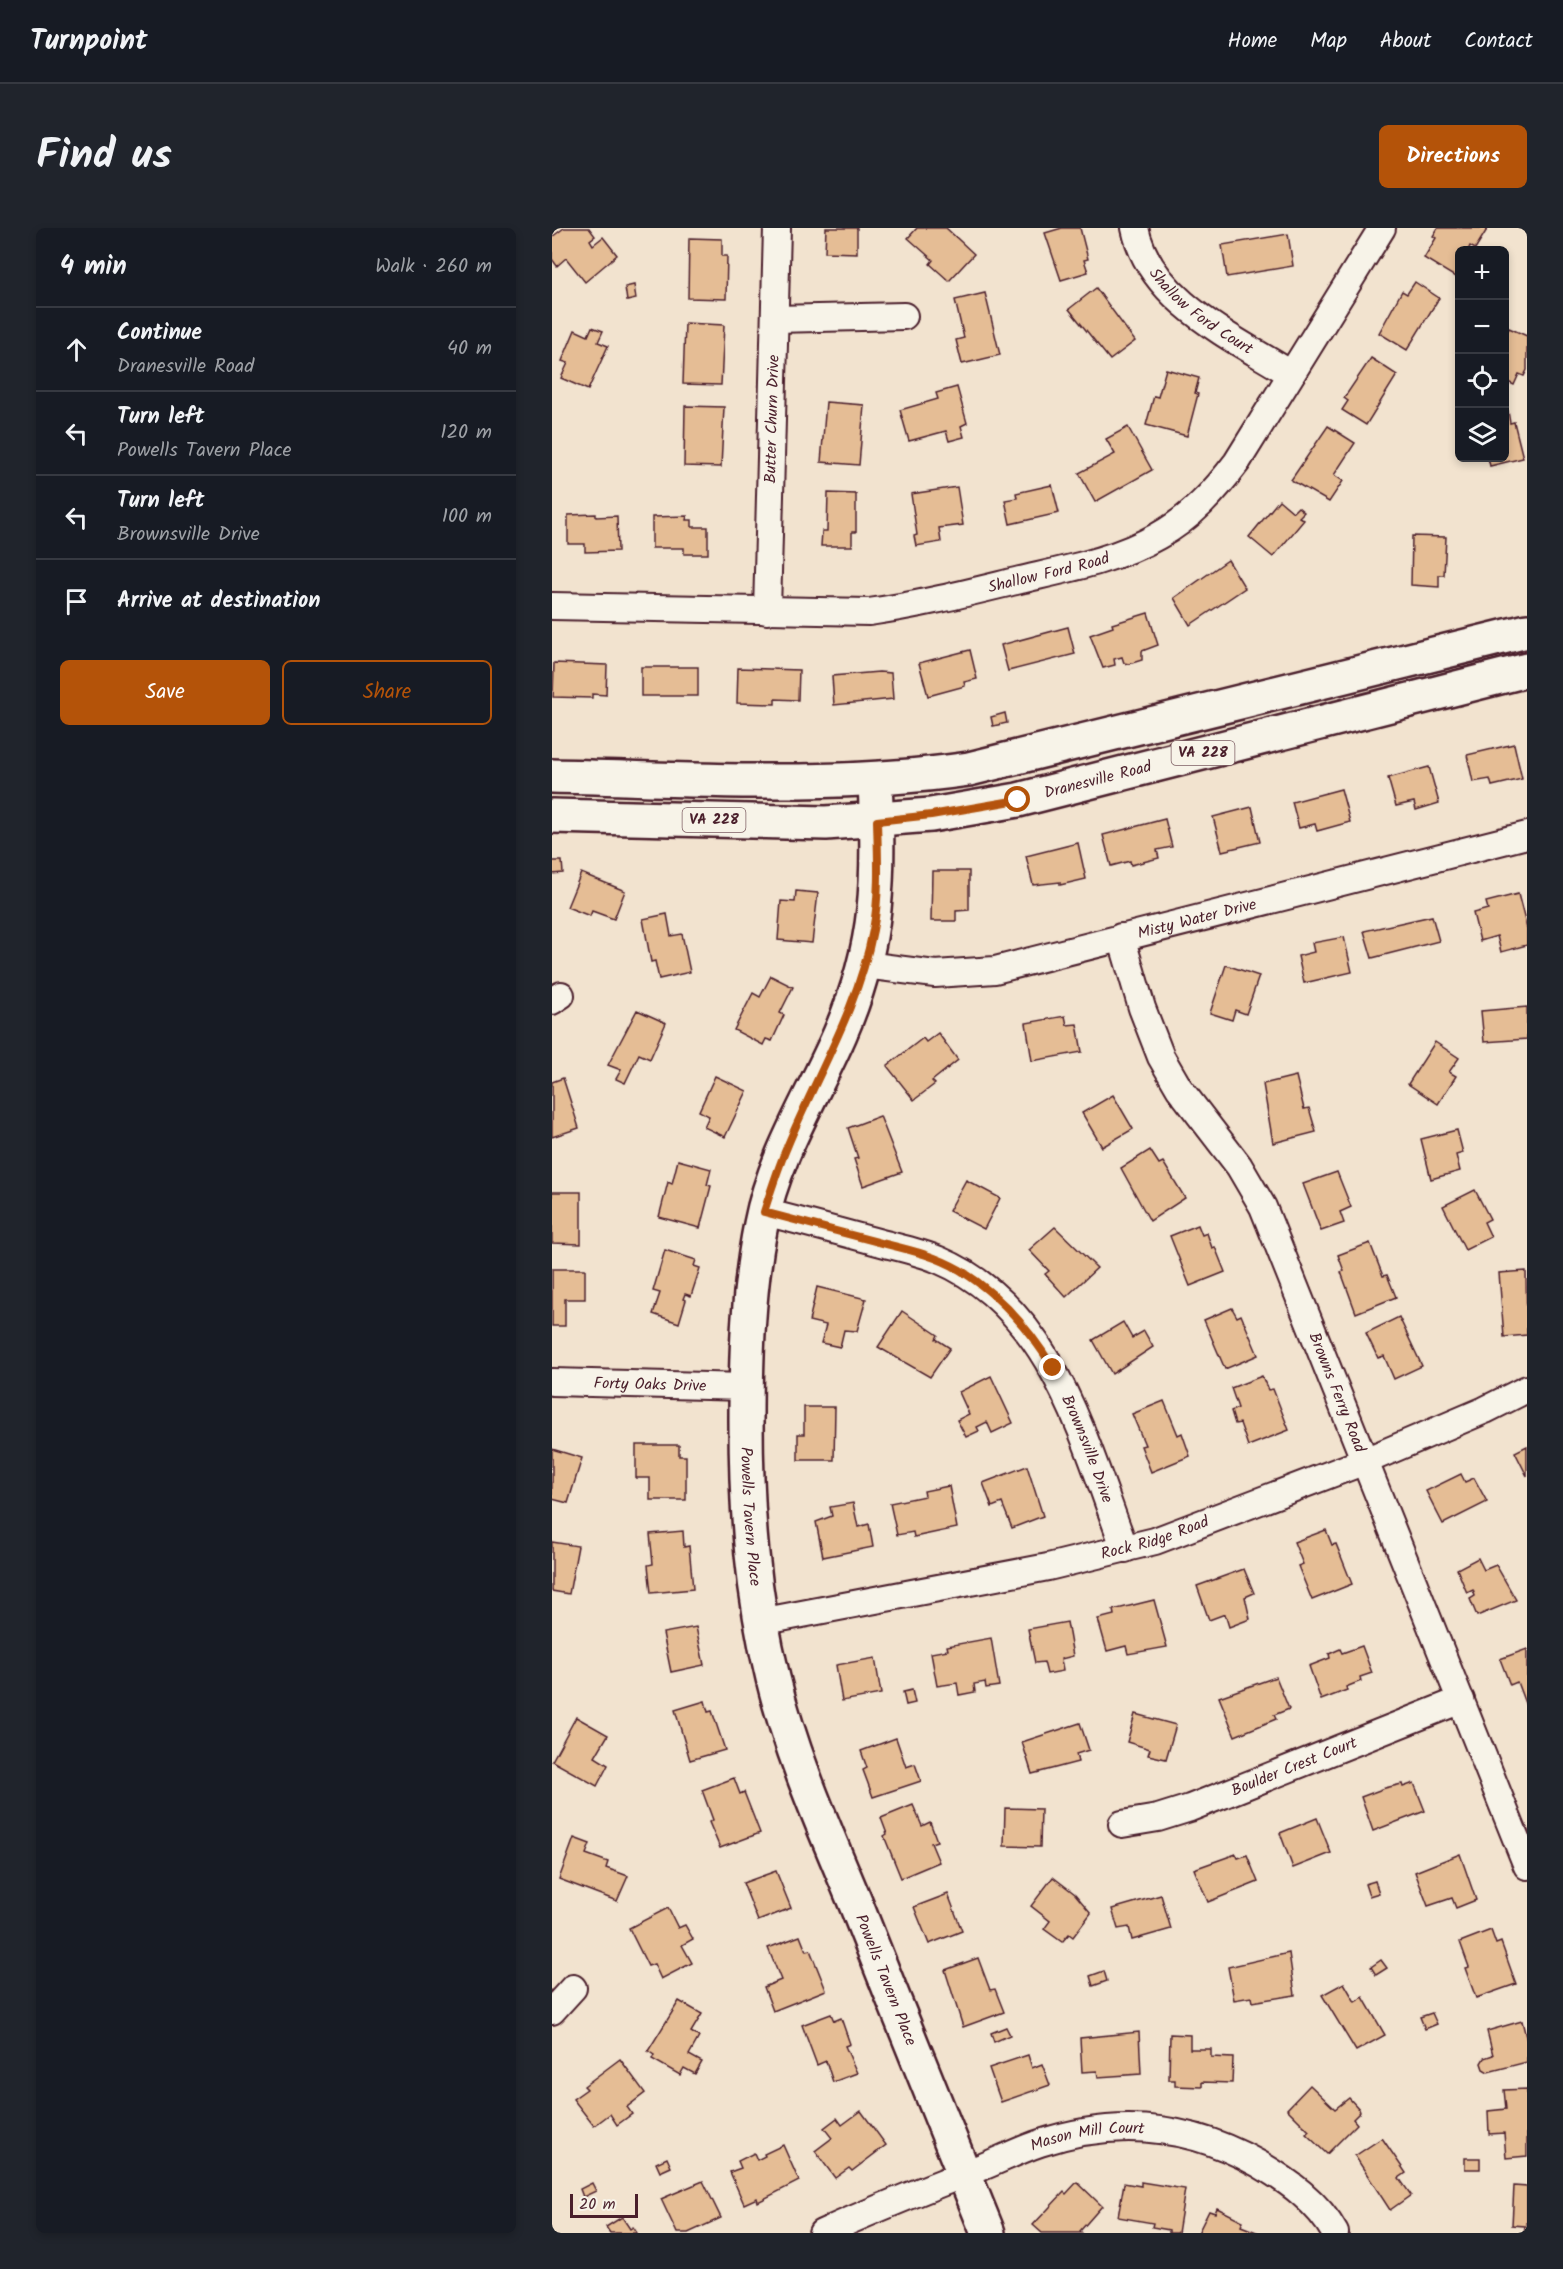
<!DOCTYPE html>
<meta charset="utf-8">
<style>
body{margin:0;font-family:Kalam,sans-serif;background:#20242c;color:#f1f3f6}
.controls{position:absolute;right:18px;top:18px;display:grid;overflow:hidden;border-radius:9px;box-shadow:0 3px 9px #0003}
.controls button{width:54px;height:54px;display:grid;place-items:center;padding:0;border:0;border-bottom:2px solid #363941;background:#171b24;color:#f1f3f6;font:30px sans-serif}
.scale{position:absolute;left:18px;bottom:15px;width:68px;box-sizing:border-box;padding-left:6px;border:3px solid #4a1f2b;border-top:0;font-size:16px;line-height:21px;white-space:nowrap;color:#4a1f2b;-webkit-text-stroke:4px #f7f3e8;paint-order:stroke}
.stop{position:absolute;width:18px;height:18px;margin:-14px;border:4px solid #b45309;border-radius:50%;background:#fff}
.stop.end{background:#b45309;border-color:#fff;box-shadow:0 2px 6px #0008}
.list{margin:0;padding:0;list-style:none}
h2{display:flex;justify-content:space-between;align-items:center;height:78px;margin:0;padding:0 24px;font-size:26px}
h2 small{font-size:20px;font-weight:400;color:#9ea1a6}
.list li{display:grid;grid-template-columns:39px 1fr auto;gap:18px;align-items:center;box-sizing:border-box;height:84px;padding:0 24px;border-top:2px solid #363941}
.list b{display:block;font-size:22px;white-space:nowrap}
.list p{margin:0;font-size:20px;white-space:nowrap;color:#9ea1a6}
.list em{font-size:20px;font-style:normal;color:#9ea1a6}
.actions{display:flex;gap:12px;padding:18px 24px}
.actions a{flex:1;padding:14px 0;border:2px solid #b45309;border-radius:9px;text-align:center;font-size:21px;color:#b45309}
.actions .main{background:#b45309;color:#fff}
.icon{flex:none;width:33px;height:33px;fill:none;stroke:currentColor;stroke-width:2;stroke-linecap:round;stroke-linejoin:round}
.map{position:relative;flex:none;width:975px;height:2005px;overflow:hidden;border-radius:9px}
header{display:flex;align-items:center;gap:36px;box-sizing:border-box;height:84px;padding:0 30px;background:#171b24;border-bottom:2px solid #363941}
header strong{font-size:28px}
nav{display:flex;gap:33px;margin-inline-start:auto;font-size:21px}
.intro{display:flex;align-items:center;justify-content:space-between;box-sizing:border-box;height:144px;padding:0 36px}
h1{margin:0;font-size:42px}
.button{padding:15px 27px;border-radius:9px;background:#b45309;color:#fff;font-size:21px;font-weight:700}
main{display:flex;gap:36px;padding:0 36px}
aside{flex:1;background:#171b24;border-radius:9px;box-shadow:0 3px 9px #0003}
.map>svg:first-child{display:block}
</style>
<header>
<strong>Turnpoint</strong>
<nav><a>Home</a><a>Map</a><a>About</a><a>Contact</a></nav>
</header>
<div class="intro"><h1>Find us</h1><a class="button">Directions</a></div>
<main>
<aside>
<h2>4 min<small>Walk · 260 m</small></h2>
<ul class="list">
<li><svg class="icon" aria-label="ahead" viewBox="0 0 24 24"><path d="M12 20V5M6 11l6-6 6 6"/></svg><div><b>Continue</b><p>Dranesville Road</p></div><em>40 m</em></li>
<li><svg class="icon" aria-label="left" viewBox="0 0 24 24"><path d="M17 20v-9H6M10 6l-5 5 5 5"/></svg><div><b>Turn left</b><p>Powells Tavern Place</p></div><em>120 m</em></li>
<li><svg class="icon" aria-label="left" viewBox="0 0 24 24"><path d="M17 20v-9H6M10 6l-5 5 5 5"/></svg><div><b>Turn left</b><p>Brownsville Drive</p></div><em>100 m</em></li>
<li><svg class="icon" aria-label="arrive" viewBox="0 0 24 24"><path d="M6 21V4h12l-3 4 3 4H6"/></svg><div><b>Arrive at destination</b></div></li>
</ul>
<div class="actions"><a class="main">Save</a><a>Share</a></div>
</aside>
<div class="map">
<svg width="975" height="2005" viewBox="0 0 975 2005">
<rect width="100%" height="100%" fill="#f2e3cf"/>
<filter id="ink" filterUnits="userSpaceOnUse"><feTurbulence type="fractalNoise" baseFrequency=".0167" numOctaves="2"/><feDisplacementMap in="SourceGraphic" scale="12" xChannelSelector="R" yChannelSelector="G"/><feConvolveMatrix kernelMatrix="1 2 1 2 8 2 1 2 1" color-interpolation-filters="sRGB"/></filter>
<g filter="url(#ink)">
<g fill="#e5bd95" stroke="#4a1f2b" stroke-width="1.5">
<path d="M12,0H37L43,8L38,12L41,17L51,9L65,27L33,54L14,30L5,38L0,31V9Z"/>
<path d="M274,0H305V25L273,24Z"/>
<path d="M365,0H394L422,26L397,53L378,36L381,32L356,10Z"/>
<path d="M510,0H528L536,31L532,32L536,44L509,52L493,5Z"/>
<path d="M886,0H936L923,21L918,18L916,22H908V52L872,30L884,10L881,8Z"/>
<path d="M736,6L741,38L675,49L670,17Z"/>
<path d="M137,10L170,11V28H175L174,71L136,70Z"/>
<path d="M863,54L887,70L855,122L827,105L850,63L855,66Z"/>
<path d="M82,57L84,71L75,73L73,59Z"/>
<path d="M544,60L583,113L558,132L517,81Z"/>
<path d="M433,65L448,127L410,136L404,112L412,110L403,72Z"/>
<path d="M133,95L172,97L169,157L131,156Z"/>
<path d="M40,99L51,103L46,114L56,118L36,162L9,150L16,135L10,133L23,102L36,108Z"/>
<path d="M957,100L975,108V142L972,148L967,146L962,157L952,152V110Z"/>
<path d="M819,130L845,147L814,197L790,182L796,173L792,170Z"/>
<path d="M614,141L647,150L643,165L646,166L635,208L594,197L602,168L606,169Z"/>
<path d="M405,159L415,195L409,198L412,209L397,213L394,203L357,213L348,182L386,171L384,165Z"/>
<path d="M274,174L312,177L307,237L269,234Z"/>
<path d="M133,178L172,179L169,239L132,238Z"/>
<path d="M956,183L958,195L962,194L971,230L938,238L936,230H952V184Z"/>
<path d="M776,198L803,215L782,247L791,253L777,274L739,252Z"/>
<path d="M576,199L600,242L543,274L527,245L563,226L554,211Z"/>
<path d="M500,257L507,285L458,296L453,272L465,270L464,265Z"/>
<path d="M405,259L411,297L387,300L389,314L364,318L362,308L365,307L359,266Z"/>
<path d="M276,265L304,266V304H300V318H269L270,303H275Z"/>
<path d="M727,272L741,284L746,279L752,284L747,289L752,292L721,329L697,309Z"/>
<path d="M44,286V289L65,288L66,323L33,324V316H16V287Z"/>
<path d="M135,288L134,292H140V299H156V326H132V320H100V289Z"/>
<path d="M860,308L894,309L892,347H887V359L859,357Z"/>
<path d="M676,332L693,360L638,397L622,370Z"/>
<path d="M596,385L606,417L590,423V432L577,436L572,435L570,429L562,431L563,437L551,440L538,407L561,399L560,396Z"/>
<path d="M516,399L523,426L456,443L449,417Z"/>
<path d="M418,422L425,451L412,454L413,458L376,468L367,435Z"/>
<path d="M2,435L55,437L54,467L40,466V470L1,469Z"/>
<rect x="89" y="439" width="57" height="29"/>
<path d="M186,440L247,442L246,472L223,471V476L185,475Z"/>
<path d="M327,444L339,445L341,471L282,477L280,448Z"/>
<path d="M453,485L455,495L441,498L439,489Z"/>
<path d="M962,516L970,551L940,558L938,551L921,554L915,527Z"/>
<path d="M877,539L887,575L864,582L862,574L844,578L836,550Z"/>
<path d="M789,561L798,594L765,603L763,596L747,600L740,574Z"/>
<path d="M700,579L708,614L670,623L661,589Z"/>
<path d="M613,591L620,619L605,622L607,630L579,637L578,633L559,638L551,607Z"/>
<path d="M526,615L534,651L508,657V654L481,657L474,628Z"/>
<path d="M0,633H10L11,645L0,646Z"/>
<path d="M380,643H417V682L404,683V693H379Z"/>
<path d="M29,645L73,663L62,691L40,683L38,688L15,679Z"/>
<path d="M244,663L266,665L260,715L226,712L229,673L243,674Z"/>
<path d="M966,666L975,701V717L949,724L945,708L928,713L921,685L936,681L934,674Z"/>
<path d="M115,686L119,708L130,706L138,744L107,751L103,733L99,734L91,691Z"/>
<path d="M880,688L887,713L820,730L812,703Z"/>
<path d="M792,709L800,744L752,755L746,728L762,724L760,715Z"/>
<path d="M674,737L707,748L694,786L683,782L680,792L658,785Z"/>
<path d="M219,748L241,759L228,785L232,787L220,813L214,811L211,817L182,802L201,765L208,769Z"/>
<path d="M975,779V811L932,814L929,783Z"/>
<path d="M85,782L114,795L98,831L87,826L73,855L64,851L69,842L56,837Z"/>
<path d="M513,788L515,797L525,796L530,824L480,833L474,795Z"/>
<path d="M386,805L406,832L380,853L383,856L362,872L335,838L371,810L374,814Z"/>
<path d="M883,814L907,830L897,844L904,848L886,876L856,856Z"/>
<path d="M163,848L195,863L173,909L152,899L157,888L147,883Z"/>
<path d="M744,848L752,881L757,880L764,904L721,915L711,856Z"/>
<path d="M11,850L27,900L0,909V854Z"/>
<path d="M561,867L581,901L550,919L530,885Z"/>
<path d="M328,888L350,944L311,958L302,931L306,930L296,900Z"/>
<path d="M905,902L911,925L904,927L908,943L879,951L869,911Z"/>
<path d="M598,922L607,936L611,934L633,970L598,993L569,940Z"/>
<path d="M126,932L159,941L155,957L159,958L148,1000L107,989L116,954L120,956Z"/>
<path d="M785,944L799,979L788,984L792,995L769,1003L751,956Z"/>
<path d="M414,952L448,970L432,1001L397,983Z"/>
<path d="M923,962L938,991L932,994L939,1009L913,1022L891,978Z"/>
<path d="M0,964H29V1016L0,1015Z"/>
<path d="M646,997L650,1007L655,1005L660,1020L663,1019L673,1044L638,1058L618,1008Z"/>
<path d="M503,999L545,1040L514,1069L493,1046L497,1043L477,1022Z"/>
<path d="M818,1015L831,1048L835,1047L844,1069L804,1085L789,1044L792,1043L786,1027Z"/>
<path d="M113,1022L144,1032L142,1038L148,1040L139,1068L133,1066L131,1071L134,1072L127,1095L101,1086L108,1065L101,1063Z"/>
<path d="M0,1041H33V1071H13V1098H0Z"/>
<path d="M974,1043L975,1107L952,1109L947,1045Z"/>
<path d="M265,1059L314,1071L305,1103L292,1102L288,1119L269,1115L274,1097L257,1093Z"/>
<path d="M680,1080L685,1089L689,1087L706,1127L673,1141L652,1092Z"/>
<path d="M350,1083L386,1107L384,1111L398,1120L378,1149L326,1119Z"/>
<path d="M847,1089L870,1138L842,1151L832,1128L826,1130L814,1105Z"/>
<path d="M571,1094L580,1110L592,1103L601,1119L560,1146L541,1112Z"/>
<path d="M439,1148L461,1195L440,1205L435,1194L425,1199L427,1203L414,1209L405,1192L417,1186L407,1164Z"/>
<path d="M710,1148L716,1162L721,1161L737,1202L696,1218L688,1195L683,1196L679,1183L686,1180L679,1160Z"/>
<path d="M612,1173L626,1207L630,1205L638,1228L599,1244L589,1218L593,1217L580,1186Z"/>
<path d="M252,1179H283L282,1232H246V1206H252Z"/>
<path d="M84,1217H127V1228H134V1272H98V1250H84Z"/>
<path d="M975,1218V1248L963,1224Z"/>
<path d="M0,1221L30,1230L16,1275L0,1271Z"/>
<path d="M475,1238L491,1288L460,1300L450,1275L440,1279L431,1255Z"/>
<path d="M909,1246L913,1254L922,1250L935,1274L891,1296L874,1263Z"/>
<path d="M397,1258L405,1300L362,1309L361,1304L345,1307L338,1275L373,1268L372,1263Z"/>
<path d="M301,1275L306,1299L317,1296L321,1319L271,1329L264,1294L280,1288L278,1279Z"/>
<path d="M774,1302L780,1317L784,1316L800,1356L760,1372L746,1338L751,1336L742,1314Z"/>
<path d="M131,1303L132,1319L137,1318L141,1361L99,1365L96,1337L101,1336L98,1306Z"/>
<path d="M0,1314L26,1318L17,1366L0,1363Z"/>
<path d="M926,1330L932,1342L944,1337L964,1372L925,1388L918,1371L923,1368L921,1362L915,1365L905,1341Z"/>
<path d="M692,1341L702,1365L693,1369L698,1391L677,1399L673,1386L657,1392L645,1358Z"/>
<path d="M602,1372L615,1419L576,1426L574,1418L555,1423L546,1391L562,1387L561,1382Z"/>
<path d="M515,1394L521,1428L509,1431L511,1443L495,1446L492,1434L483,1435L476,1401Z"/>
<path d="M144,1399L152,1437L119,1444L111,1405Z"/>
<path d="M439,1410L447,1458L434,1460L433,1454L422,1456L423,1464L407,1467L405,1455L385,1458L379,1425L396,1422L395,1418Z"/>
<path d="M810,1418L820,1445L808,1449L809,1453L794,1459L795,1462L769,1472L757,1438L778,1430L777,1426L788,1421L790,1425Z"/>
<path d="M975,1421V1478H974L965,1454L958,1457L948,1431Z"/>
<path d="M323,1430L329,1466L290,1473L284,1437Z"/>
<path d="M724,1449L737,1481L722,1487L724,1491L683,1508L667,1469Z"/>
<path d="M360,1462L363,1475L354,1477L351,1464Z"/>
<path d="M153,1473L156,1484L160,1483L173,1522L138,1532L123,1482Z"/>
<path d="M583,1486L624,1497L614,1531L596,1527L598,1521L575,1514Z"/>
<path d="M24,1489L56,1507L43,1529L56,1537L45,1558L0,1533Z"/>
<path d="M528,1495L537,1522L524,1526L526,1534L480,1546L470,1514Z"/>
<path d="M344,1510L354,1539L363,1536L369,1553L321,1569L311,1542L315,1540L309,1523Z"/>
<path d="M182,1550L188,1566L192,1564L208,1605L168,1620L157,1594L161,1592L150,1562Z"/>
<path d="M862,1555L873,1583L821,1603L809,1569L833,1560L850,1556L851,1559Z"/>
<path d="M361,1577L370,1598L378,1594L385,1613L379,1615L387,1634L349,1650L332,1608L335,1606L329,1590Z"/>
<path d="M453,1580L489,1581L488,1619L452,1618Z"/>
<path d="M765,1590L779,1625L741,1640L728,1605Z"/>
<path d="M22,1610L38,1616L34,1626L56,1634L54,1640L76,1648L65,1673L7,1651Z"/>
<path d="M684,1626L686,1630L695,1627L706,1654L656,1674L642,1641Z"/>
<path d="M908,1626L924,1672L904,1680L900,1670L876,1678L863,1644Z"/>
<path d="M224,1643L239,1680L206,1693L191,1655Z"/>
<path d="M501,1649L523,1666L539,1685L521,1709L517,1706L510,1714L492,1701L498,1693L479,1678Z"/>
<path d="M823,1653L827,1665L817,1668L813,1656Z"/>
<path d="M396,1666L410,1703L377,1716L362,1679Z"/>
<path d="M609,1667L619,1701L580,1712L577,1699L566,1701L560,1681Z"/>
<path d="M116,1680L126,1700L133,1697L141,1711L130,1717L140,1735L109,1751L102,1736L96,1738L77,1700Z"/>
<path d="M939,1702L944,1716L949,1714L964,1756L924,1770L913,1740L917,1739L908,1714Z"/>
<path d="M248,1708L254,1723L258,1722L274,1762L221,1783L212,1759L229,1752L216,1720Z"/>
<path d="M737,1725L743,1767L700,1774L699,1769L682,1772L676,1739Z"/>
<path d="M426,1730L438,1762L443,1761L452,1784L411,1799L393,1742Z"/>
<path d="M829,1732L835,1740L824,1747L819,1739Z"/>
<path d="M552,1743L555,1753L541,1758L538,1748Z"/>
<path d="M792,1755L803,1774L811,1769L833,1807L804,1823L770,1767Z"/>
<path d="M127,1773L150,1786L139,1804L147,1809L137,1827L150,1834L143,1846L132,1840L128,1847L100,1831L102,1827L96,1823Z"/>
<path d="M880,1785L885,1796L873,1801L868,1789Z"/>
<path d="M279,1786L282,1793L289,1790L298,1816L293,1818L305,1845L281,1854L274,1833L265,1837L250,1797Z"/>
<path d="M970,1793L975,1813V1834L936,1844L931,1841L929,1835L932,1830L941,1827L935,1803Z"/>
<path d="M454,1799L458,1807L442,1814L439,1805Z"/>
<path d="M587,1804L589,1846L546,1849L545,1843L530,1844L528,1810Z"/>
<path d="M618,1806L638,1807V1821H659V1829L681,1830L680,1855L650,1854V1859L623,1858V1852H617Z"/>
<path d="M476,1827L480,1840L490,1836L498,1857L449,1874L437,1840Z"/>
<path d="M68,1831L93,1865L75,1879L80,1886L65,1897L58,1886L42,1898L21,1871L35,1861L32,1858Z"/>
<path d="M758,1857L783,1881L797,1870L807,1881L808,1884L801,1891L805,1896L775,1926L754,1906L757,1903L735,1881Z"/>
<path d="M975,1861V1928L954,1930L952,1905L937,1906L936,1883L954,1881L952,1862Z"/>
<path d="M309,1883L334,1917L300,1943L297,1940L283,1950L263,1923L280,1910L272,1900L285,1890L290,1897Z"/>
<path d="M830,1910L854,1945L847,1950L859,1967L838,1982L803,1928Z"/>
<path d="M231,1917L247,1953L206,1974L205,1970L192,1976L178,1944L189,1940L186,1933L202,1925L205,1932L213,1928L212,1926Z"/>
<path d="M115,1930L119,1939L108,1944L104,1935Z"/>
<rect x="913" y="1930" width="15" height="11"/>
<path d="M151,1953L169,1990L136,2005H125L109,1971Z"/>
<path d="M525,1954L550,1978L528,2003L530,2005H490L481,1997L512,1964L514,1966Z"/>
<path d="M589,1954L633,1961L626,2005H617V2002L600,1999L601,1995L566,1989L572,1955L589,1958Z"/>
<path d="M40,1955L44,1963L31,1969L28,1961Z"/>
<path d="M962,1958L975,1959V2005H972L973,1998L960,1997Z"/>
<path d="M665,1980L691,1993L689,1998L707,2005H646L657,1983L663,1985Z"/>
<path d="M70,1989L78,2001L81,1999L85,2005H58L54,1999Z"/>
</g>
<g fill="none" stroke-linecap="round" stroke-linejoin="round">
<g stroke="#4a1f2b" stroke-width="30">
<g id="street">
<path id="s1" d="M583,0C598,73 682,110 739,146"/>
<path d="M223,91L352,88"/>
<path id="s2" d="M0,378L317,384C368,377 418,364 468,352C515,341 564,332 606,308C639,290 663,263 685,234L830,0"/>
<path id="s3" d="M215,383L225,0"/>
<path id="s4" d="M569,709L590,780L609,829L627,860L687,938L711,979L975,1638"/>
<path id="s5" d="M313,737L383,746L443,742L975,607"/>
<path d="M0,773L9,767"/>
<path id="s6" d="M212,984C248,993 285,1003 322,1013C343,1019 366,1023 387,1032C501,1080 533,1216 573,1321"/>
<path id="s7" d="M0,1154L194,1159"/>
<path id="s8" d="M208,1394L496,1339L603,1313L813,1233L933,1182L975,1161"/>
<path id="s9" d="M570,1596L606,1590L638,1580L909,1472"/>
<path d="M0,1783L21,1760"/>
<path id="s10" d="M270,2005C321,1982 373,1961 425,1941C446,1933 467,1922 488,1915C563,1890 637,1896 707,1936C736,1953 766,1974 783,2005"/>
</g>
</g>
<g stroke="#4a1f2b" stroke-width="38">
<g id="secondary">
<path id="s11" d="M323,552C327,649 328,714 288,806C261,868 222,928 209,996C196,1061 194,1127 194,1193C194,1281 200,1365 221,1450C240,1529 274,1604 305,1679C348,1788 392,1897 436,2005"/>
</g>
</g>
<g stroke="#4a1f2b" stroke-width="38">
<g id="primary">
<path d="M0,548C139,551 278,561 417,541L975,403"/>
<path id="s12" d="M0,588L274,595L379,587L466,572L975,442"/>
</g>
</g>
<use href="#street" stroke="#f7f3e8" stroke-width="26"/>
<use href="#secondary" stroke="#f7f3e8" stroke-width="33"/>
<use href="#primary" stroke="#f7f3e8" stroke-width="33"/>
</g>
</g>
<g fill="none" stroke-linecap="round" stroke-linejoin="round" filter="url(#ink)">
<path stroke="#b45309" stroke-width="8" d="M466,572L379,587L325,593C326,629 328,667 321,702C306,781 265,846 235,919C226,940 219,962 212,984C250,994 288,1004 326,1014C354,1021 383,1027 408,1042C448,1067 477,1100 501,1140"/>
</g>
<g text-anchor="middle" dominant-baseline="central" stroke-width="4.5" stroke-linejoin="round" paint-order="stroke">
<g fill="#f7f3e8" stroke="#7e5f64" stroke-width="1.5">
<rect x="619.5" y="513" width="63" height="24" rx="4.5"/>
<rect x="130.5" y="580" width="63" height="24" rx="4.5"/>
</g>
<g font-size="15" font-weight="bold" fill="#4a1f2b">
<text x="651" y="525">VA 228</text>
<text x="162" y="592">VA 228</text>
</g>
<g font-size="16" fill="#4a1f2b" stroke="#f7f3e8">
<text stroke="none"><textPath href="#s1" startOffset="110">Shallow Ford Court</textPath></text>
<text stroke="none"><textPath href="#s3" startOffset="192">Butter Churn Drive</textPath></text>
<text stroke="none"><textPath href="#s2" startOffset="501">Shallow Ford Road</textPath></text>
<text stroke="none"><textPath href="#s12" startOffset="550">Dranesville Road</textPath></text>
<text stroke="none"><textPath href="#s5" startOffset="339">Misty Water Drive</textPath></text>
<text stroke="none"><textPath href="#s7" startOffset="98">Forty Oaks Drive</textPath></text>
<text stroke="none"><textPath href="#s4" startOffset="508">Browns Ferry Road</textPath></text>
<text stroke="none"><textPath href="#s6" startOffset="429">Brownsville Drive</textPath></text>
<text stroke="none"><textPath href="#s11" startOffset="759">Powells Tavern Place</textPath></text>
<text stroke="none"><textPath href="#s8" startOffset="404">Rock Ridge Road</textPath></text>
<text stroke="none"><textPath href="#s9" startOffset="182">Boulder Crest Court</textPath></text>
<text stroke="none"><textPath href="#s11" startOffset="1245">Powells Tavern Place</textPath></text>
<text stroke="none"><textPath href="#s10" startOffset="284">Mason Mill Court</textPath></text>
</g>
</g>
</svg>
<div class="controls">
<button>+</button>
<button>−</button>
<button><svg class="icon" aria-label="locate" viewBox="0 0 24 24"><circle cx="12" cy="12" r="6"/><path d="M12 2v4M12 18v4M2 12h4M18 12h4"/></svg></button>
<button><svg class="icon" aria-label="layers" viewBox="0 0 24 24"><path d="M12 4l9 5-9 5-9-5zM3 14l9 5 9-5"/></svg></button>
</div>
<div class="scale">20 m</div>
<div class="stop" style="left:466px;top:572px"></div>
<div class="stop end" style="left:501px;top:1140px"></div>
</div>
</main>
